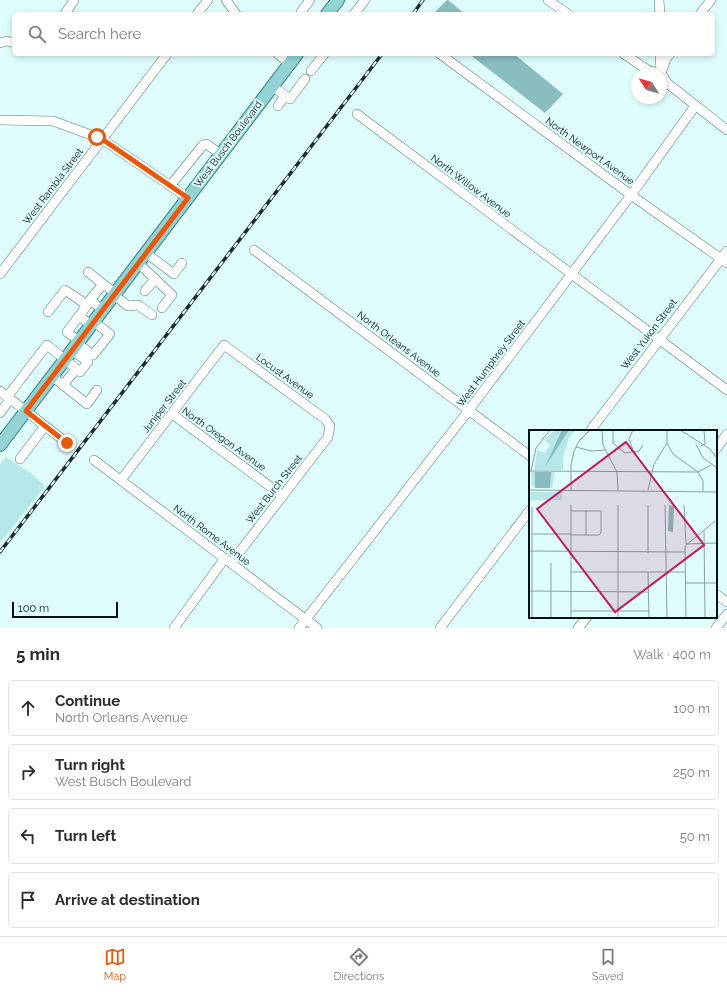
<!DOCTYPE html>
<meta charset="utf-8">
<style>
body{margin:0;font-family:Raleway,sans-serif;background:#f2f2f3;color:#2b2b33}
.compass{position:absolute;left:631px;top:68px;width:36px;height:36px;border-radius:50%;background:#fff;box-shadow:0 2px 6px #0003;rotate:307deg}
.scale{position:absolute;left:12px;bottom:10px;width:106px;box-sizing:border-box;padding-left:4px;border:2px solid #051212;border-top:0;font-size:11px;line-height:14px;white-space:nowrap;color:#051212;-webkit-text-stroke:3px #e0fdfe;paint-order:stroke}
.stop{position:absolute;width:12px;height:12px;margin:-9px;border:3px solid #ea580c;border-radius:50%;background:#fff}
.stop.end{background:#ea580c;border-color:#fff;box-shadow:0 1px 4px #0008}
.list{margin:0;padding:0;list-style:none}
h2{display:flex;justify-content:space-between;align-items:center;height:52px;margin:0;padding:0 16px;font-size:17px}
h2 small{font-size:13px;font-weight:400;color:#7c7c81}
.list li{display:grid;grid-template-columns:26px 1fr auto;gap:12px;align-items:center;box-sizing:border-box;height:56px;margin:0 8px 8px;padding:0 8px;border:1px solid #e1e1e2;border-radius:6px}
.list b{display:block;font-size:15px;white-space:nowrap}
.list p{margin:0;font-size:13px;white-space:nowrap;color:#7c7c81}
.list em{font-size:13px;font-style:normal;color:#7c7c81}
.icon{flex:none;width:22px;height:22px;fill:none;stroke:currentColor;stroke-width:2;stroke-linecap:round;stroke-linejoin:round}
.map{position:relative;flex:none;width:727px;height:628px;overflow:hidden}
.search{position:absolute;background:#fff;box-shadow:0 2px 6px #0003;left:12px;right:12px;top:12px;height:44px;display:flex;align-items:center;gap:10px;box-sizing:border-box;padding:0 14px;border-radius:6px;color:#7c7c81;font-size:15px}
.sheet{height:308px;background:#fff}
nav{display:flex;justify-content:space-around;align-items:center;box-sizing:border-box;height:56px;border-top:1px solid #e1e1e2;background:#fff;font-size:11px;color:#7c7c81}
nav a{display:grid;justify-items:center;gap:2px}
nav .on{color:#ea580c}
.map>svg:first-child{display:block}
</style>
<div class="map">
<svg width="727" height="628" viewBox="0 0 727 628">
<rect width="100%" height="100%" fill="#e0fdfe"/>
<path fill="#b6e8ea" d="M6,457L33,475L45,486L0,543V464Z"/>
<g fill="#89bdbf">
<path d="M447,0H448L465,14H433Z"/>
<path d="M469,54H514L563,94L545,113Z"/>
</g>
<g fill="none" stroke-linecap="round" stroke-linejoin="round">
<g stroke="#577879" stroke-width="10">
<g id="minor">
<path d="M226,0L236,14"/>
<path d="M548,0L568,14"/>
<path d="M659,0L660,14"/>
<path d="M301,12L310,0"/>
<path d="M65,14L74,0"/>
<path d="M197,14L208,0"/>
<path d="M354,14L365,0"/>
<path d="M700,14L711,0"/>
<path d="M0,43L7,41L14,43"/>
<path d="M278,54L289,64"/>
<path d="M440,54L631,195L727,263"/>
<path d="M624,54L649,71L661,73L666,59L670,54"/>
<path d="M660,54L661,73L667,83L727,130"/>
<path d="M311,71L324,54"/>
<path d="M272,86L290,99L305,79"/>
<path d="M278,106L285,96"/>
<path d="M357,114L727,390"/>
<path d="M0,120L53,121L102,139L188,198"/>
<path d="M170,186L203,145L206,144L221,154"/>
<path d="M254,250L530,456"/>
<path d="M146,253L174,274L182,263"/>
<path d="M138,263L172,295L162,308"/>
<path d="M88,272L103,284"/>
<path d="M0,274L167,54"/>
<path d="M145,291L155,279"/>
<path d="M114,295L128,306L138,305L152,315"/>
<path d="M103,310L90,300L103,284L115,293"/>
<path d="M48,312L65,290L87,305L79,316"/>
<path d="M79,341L67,332L79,316L91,325"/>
<path d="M77,343L93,355L110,334L94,322"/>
<path d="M52,376L87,404L97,390"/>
<path d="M63,385L76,369"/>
<path d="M0,391L67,443"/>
<path d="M7,397L47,345L80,372L88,362L72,350"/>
<path d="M0,413L10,399"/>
<path d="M172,414L283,496"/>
<path d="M590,431L727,251"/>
<path d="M716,449L727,434"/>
<path d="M20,459L45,426"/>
<path d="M94,460L317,628"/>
<path d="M121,480L224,345L325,419L330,426L328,437L231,563"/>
<path d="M716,594L727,602"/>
<path d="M174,628L225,558"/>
<path d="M299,628L469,410L631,195L695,106"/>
<path d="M440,628L530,510"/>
<path d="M578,628L587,617"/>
<path d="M716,628L727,614"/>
</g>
</g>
<g stroke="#327d80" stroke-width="14">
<g id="major">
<path d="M327,14L338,0"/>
<path d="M0,445L297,54"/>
</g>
</g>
<use href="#minor" stroke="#fff" stroke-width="9"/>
<use href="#major" stroke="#93d3d6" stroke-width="12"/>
<g stroke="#1c2b2b" stroke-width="3.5">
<g id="rail">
<path d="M413,14L423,0"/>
<path d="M0,552L382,54"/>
</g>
</g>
<use href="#rail" stroke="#e0fdfe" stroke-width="2" stroke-dasharray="6" stroke-linecap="butt"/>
</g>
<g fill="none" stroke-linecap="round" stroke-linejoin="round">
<path stroke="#ea580c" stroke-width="5" d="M67,443L26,411L188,198L102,139L97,137"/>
</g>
<g text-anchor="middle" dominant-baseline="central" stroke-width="4" stroke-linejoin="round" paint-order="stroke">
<g font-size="10" fill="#051212" stroke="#e0fdfe">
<text transform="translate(228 144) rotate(-53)">West Busch Boulevard</text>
<text transform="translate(590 151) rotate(36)">North Newport Avenue</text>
<text transform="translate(53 186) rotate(-53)">West Rambla Street</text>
<text transform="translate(471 186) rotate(37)">North Willow Avenue</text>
<text transform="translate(649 334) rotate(-53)">West Yukon Street</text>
<text transform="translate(399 344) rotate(37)">North Orleans Avenue</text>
<text transform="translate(491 363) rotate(-53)">West Humphrey Street</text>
<text transform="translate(285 376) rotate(36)">Locust Avenue</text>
<text transform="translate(164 406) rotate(-52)">Juniper Street</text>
<text transform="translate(224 439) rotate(36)">North Oregon Avenue</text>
<text transform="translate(274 489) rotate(-52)">West Burch Street</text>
<text transform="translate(212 535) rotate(37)">North Rome Avenue</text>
</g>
</g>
<g transform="translate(529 430)">
<rect width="188" height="188" fill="#e0fdfe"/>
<path d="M25,0H47L40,7L34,28V40H5L8,20L16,23L21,15L15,10ZM2,42H26L23,58L3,56ZM0,62H33V70H0Z" fill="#b6e8ea"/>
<path d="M34,0H40L16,37L32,2ZM6,42H22L21,58H6ZM140,75L145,76L144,102L139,101Z" fill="#89bdbf"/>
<path fill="none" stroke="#889fa0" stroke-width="1" d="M73,0L74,15L88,42L89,60M84,0V13L96,23L110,21L114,15M104,0L100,9L105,23M151,0L181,19L188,28M138,13L144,24L169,42L174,51V61M167,14L174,28L188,38M172,16L176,14L175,0M47,17L62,21L76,20M0,41L169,42L182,35M2,41L7,18L21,0M0,60L188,62M42,60V35L45,21L50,11L61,0M119,60L125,34L138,13V0M42,75V188M89,75V188M119,75V123M136,75L138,188M155,75L157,114L188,113M42,81H72V103L70,105H42M57,81V105M175,100L176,188M4,104H42M0,121L156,122M42,142H156M119,142L120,188M157,153H188M0,161L119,162M42,181H120M3,188V77M22,188V133M157,188L156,116L186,91"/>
<path fill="#c2185b" fill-opacity="0.15" stroke="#c2185b" stroke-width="2" d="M97,12L175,115L86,182L8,79Z"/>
<rect width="188" height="188" fill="none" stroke="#051212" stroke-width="2"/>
</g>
</svg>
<svg class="compass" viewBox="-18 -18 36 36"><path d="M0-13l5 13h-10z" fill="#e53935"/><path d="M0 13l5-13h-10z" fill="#7c7c81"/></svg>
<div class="scale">100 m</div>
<div class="stop" style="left:97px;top:137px"></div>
<div class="stop end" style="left:67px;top:443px"></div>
<div class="search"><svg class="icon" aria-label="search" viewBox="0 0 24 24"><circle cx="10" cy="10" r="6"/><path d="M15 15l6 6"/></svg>Search here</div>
</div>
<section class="sheet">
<h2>5 min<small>Walk · 400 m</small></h2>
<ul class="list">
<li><svg class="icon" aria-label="ahead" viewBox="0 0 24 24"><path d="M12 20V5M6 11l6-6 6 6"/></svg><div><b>Continue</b><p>North Orleans Avenue</p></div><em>100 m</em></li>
<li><svg class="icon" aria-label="right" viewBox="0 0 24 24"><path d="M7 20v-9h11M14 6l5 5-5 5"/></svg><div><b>Turn right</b><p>West Busch Boulevard</p></div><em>250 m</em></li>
<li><svg class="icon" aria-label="left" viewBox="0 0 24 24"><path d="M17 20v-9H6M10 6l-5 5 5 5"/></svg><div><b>Turn left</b></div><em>50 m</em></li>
<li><svg class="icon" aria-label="arrive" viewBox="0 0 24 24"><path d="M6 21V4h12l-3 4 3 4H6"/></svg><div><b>Arrive at destination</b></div></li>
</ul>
</section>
<nav>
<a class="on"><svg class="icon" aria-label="map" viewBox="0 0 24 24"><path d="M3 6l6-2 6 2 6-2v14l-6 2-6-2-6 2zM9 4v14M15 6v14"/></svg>Map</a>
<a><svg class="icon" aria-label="directions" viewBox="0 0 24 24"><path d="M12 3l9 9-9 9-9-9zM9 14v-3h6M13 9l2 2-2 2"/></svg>Directions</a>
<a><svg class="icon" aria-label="saved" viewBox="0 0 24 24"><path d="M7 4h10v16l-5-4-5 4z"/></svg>Saved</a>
</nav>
